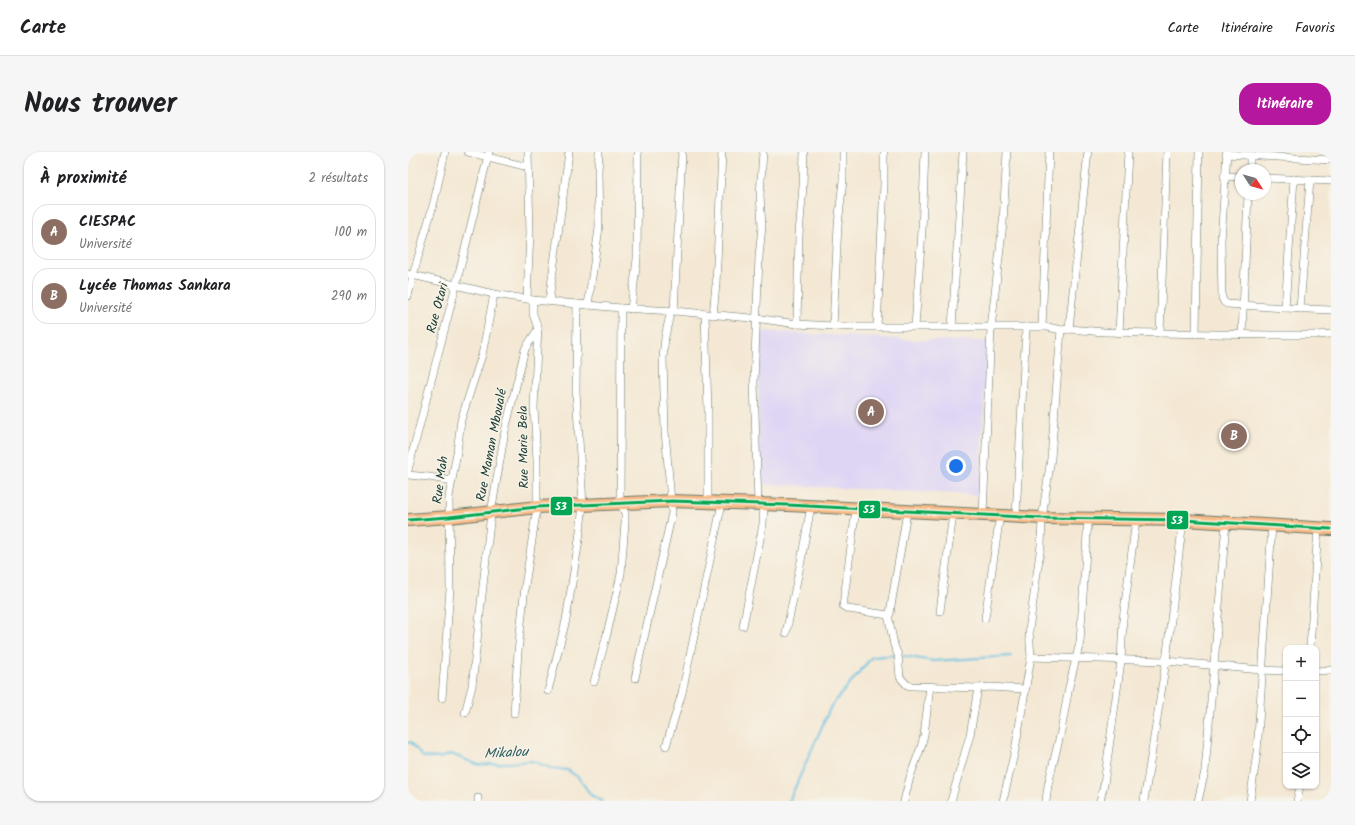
<!DOCTYPE html>
<html lang="fr">
<meta charset="utf-8">
<style>
body{margin:0;font-family:Kalam,sans-serif;background:#f6f6f6;color:#202124}
.controls{position:absolute;right:12px;bottom:12px;display:grid;overflow:hidden;border-radius:8px;box-shadow:0 1px 3px #0004}
.controls button{width:36px;height:36px;display:grid;place-items:center;padding:0;border:0;border-bottom:1px solid #e0e0e0;background:#fff;color:#202124;font:20px sans-serif}
.compass{position:absolute;left:827px;top:12px;width:36px;height:36px;border-radius:50%;background:#fff;box-shadow:0 1px 3px #0004;rotate:126deg}
.you{position:absolute;left:548px;top:314px;width:14px;height:14px;margin:-10px;border:3px solid #fff;border-radius:50%;background:#1a73e8;box-shadow:0 0 0 6px #1a73e833}
.badge{display:grid;place-items:center;width:26px;height:26px;border-radius:50%;background:#b5179e;color:#fff;font-size:13px;font-weight:700}
.pin{position:absolute;translate:-50% -50%;border:2px solid #fff;box-shadow:0 1px 4px #0006}
.list{margin:0;padding:0;list-style:none}
h2{display:flex;justify-content:space-between;align-items:center;height:52px;margin:0;padding:0 16px;font-size:17px}
h2 small{font-size:13px;font-weight:400;color:#757577}
.list li{display:grid;grid-template-columns:26px 1fr auto;gap:12px;align-items:center;box-sizing:border-box;height:56px;margin:0 8px 8px;padding:0 8px;border:1px solid #e0e0e0;border-radius:16px}
.list b{display:block;font-size:15px;white-space:nowrap}
.list p{margin:0;font-size:13px;white-space:nowrap;color:#757577}
.list em{font-size:13px;font-style:normal;color:#757577}
.icon{flex:none;width:22px;height:22px;fill:none;stroke:currentColor;stroke-width:2;stroke-linecap:round;stroke-linejoin:round}
.map{position:relative;flex:none;width:923px;height:649px;overflow:hidden;border-radius:16px}
header{display:flex;align-items:center;gap:24px;box-sizing:border-box;height:56px;padding:0 20px;background:#fff;border-bottom:1px solid #e0e0e0}
header strong{font-size:19px}
nav{display:flex;gap:22px;margin-inline-start:auto;font-size:14px}
.intro{display:flex;align-items:center;justify-content:space-between;box-sizing:border-box;height:96px;padding:0 24px}
h1{margin:0;font-size:28px}
.button{padding:10px 18px;border-radius:16px;background:#b5179e;color:#fff;font-size:14px;font-weight:700}
main{display:flex;gap:24px;padding:0 24px}
aside{flex:1;background:#fff;border-radius:16px;box-shadow:0 1px 3px #0004}
.map>svg:first-child{display:block}
</style>
<header>
<strong>Carte</strong>
<nav><a>Carte</a><a>Itinéraire</a><a>Favoris</a></nav>
</header>
<div class="intro"><h1>Nous trouver</h1><a class="button">Itinéraire</a></div>
<main>
<aside>
<h2>À proximité<small>2 résultats</small></h2>
<ul class="list">
<li><span class="badge" style="background:#8d6e63">A</span><div><b>CIESPAC</b><p>Université</p></div><em>100 m</em></li>
<li><span class="badge" style="background:#8d6e63">B</span><div><b>Lycée Thomas Sankara</b><p>Université</p></div><em>290 m</em></li>
</ul>
</aside>
<div class="map">
<svg width="923" height="649" viewBox="0 0 923 649">
<rect width="100%" height="100%" fill="#f7f3e8"/>
<filter id="ink" filterUnits="userSpaceOnUse"><feTurbulence type="fractalNoise" baseFrequency=".025" numOctaves="2"/><feDisplacementMap in="SourceGraphic" scale="8" xChannelSelector="R" yChannelSelector="G"/><feConvolveMatrix kernelMatrix="1 2 1 2 8 2 1 2 1" color-interpolation-filters="sRGB"/></filter>
<filter id="wash" filterUnits="userSpaceOnUse"><feTurbulence type="fractalNoise" baseFrequency=".012" numOctaves="4" result="noise"/><feDisplacementMap in="SourceGraphic" scale="16" xChannelSelector="R" yChannelSelector="G"/><feGaussianBlur stdDeviation="0.9" result="paint"/><feColorMatrix in="noise" values="0 0 0 0 0 0 0 0 0 0 0 0 0 0 0 0 0 1.4 0 .05"/><feComposite in="paint" operator="in"/></filter>
<g filter="url(#wash)">
<rect width="100%" height="100%" fill="#f4e8d4"/>
<path fill="#ded5f5" d="M350,179L507,188L579,189L572,343L351,332Z"/>
<g fill="none" stroke-linecap="round" stroke-linejoin="round">
<g stroke="#63c0e1" stroke-width="2">
<path d="M0,591L3,590L15,605L31,606L43,602L71,613L124,609L143,616L159,618L170,625L183,643L194,649"/>
<path d="M381,649L423,554L464,505L490,503L525,509L603,504"/>
</g>
</g>
</g>
<g filter="url(#ink)">
<g fill="none" stroke-linecap="round" stroke-linejoin="round">
<g stroke="#6a796c" stroke-width="8">
<g id="minor">
<path d="M60,0L120,15"/>
<path d="M819,0L813,89L814,146L816,150L819,152L877,156L923,158"/>
<path d="M818,2L923,8"/>
<path d="M842,18V4"/>
<path d="M816,24L833,25"/>
<path d="M857,26L923,29"/>
<path d="M0,122L86,142L125,148L213,156L266,159L354,167L389,172L444,175H640L653,178L661,177L696,180L862,183H909L923,182"/>
<path d="M0,144L5,123L26,50L37,0"/>
<path d="M119,146L122,81L120,0"/>
<path d="M141,149L161,0"/>
<path d="M180,153L191,76L190,20L191,0"/>
<path d="M877,156L886,27"/>
<path d="M223,157L229,107L230,0"/>
<path d="M892,157L902,28"/>
<path d="M266,159L274,0"/>
<path d="M297,162L300,259V351"/>
<path d="M305,163L308,132L314,0"/>
<path d="M389,172L391,82L395,34L396,0"/>
<path d="M425,174L430,73L435,28V0"/>
<path d="M469,175L476,32V0"/>
<path d="M507,175L514,79L517,0"/>
<path d="M634,175L641,0"/>
<path d="M544,176L555,0"/>
<path d="M661,177L680,0"/>
<path d="M711,181L720,0"/>
<path d="M752,181L759,0"/>
<path d="M788,182L791,0"/>
<path d="M834,183L840,42"/>
<path d="M0,318L48,133L81,0"/>
<path d="M0,323L21,325L44,329"/>
<path d="M350,352L346,230L351,105L354,74L352,43L355,0"/>
<path d="M448,357L435,454L440,457L480,463"/>
<path d="M499,360L483,454L482,462L480,463L486,493L490,503L492,525L499,533L504,534L570,536L582,535L617,537"/>
<path d="M575,362L583,176L595,71L599,0"/>
<path d="M608,364L618,175"/>
<path d="M532,459L545,362"/>
<path d="M577,466L592,363"/>
<path d="M335,474L355,372L356,353"/>
<path d="M378,481L393,409L403,354"/>
<path d="M902,496L910,376"/>
<path d="M623,505L758,509L853,518L878,519"/>
<path d="M908,519L923,518"/>
<path d="M227,526L264,361L257,279L255,206L257,185L263,158"/>
<path d="M186,530L198,486L213,422L217,370V361L212,351L213,156"/>
<path d="M140,539L158,468L171,388L175,353L168,239L169,152"/>
<path d="M34,546L42,437L41,345L49,300L53,268L74,203L86,142"/>
<path d="M57,561L64,534L83,361L97,279L117,197L130,177"/>
<path d="M106,561L110,500L117,434L129,355V308L126,255L130,176L125,162V148"/>
<path d="M258,594L274,541L314,351"/>
<path d="M70,649V646"/>
<path d="M496,649L502,625L513,595L516,583L522,534"/>
<path d="M543,649L562,583L570,536"/>
<path d="M595,649L607,598L623,505L621,478L633,393L634,366L643,306L653,178"/>
<path d="M638,649L640,633L653,579L661,535L672,490L680,367"/>
<path d="M692,649L696,632L713,509L715,467L728,368"/>
<path d="M736,649L758,509L775,368"/>
<path d="M790,649L797,619L818,371"/>
<path d="M842,649L849,600L864,373"/>
<path d="M889,649L892,634"/>
</g>
</g>
<g stroke="#6a796c" stroke-width="14">
<path id="trunk" d="M0,368L41,365L129,355L264,349L380,353L634,366L775,368L923,377"/>
</g>
<use href="#minor" stroke="#fff" stroke-width="7"/>
<use href="#trunk" stroke="#f9bc89" stroke-width="12"/>
<g stroke="#f7f3e8" stroke-width="6">
<path id="bus-1" d="M0,368L41,365L129,355L264,349L380,353L634,366L775,368L923,377"/>
</g>
<use href="#bus-1" stroke="#00a651" stroke-width="3"/>
</g>
</g>
<g text-anchor="middle" dominant-baseline="central" stroke-width="3" stroke-linejoin="round" paint-order="stroke">
<g font-size="13" fill="#1f3d34" stroke="#f7f3e8">
<text transform="translate(30 156) rotate(-75)">Rue Otari</text>
<text transform="translate(84 293) rotate(-79)">Rue Maman Mboualé</text>
<text transform="translate(116 295) rotate(-91)">Rue Marie Bela</text>
<text transform="translate(33 328) rotate(-82)">Rue Mah</text>
</g>
<g font-size="14" font-style="italic" fill="#305e5f" stroke="#f7f3e8">
<text transform="translate(98 601) rotate(-3)">Mikalou</text>
</g>
</g>
<g stroke="#f7f3e8" stroke-width="1.5">
<rect x="142" y="344" width="23" height="20" rx="4" fill="#00a651"/>
<rect x="450" y="348" width="23" height="19" rx="4" fill="#00a651"/>
<rect x="758" y="358" width="23" height="20" rx="4" fill="#00a651"/>
</g>
<g font-size="11" text-anchor="middle" font-weight="bold" fill="#fff">
<text x="153" y="358">53</text>
<text x="461" y="361">53</text>
<text x="769" y="372">53</text>
</g>
</svg>
<div class="controls">
<button>+</button>
<button>−</button>
<button><svg class="icon" aria-label="locate" viewBox="0 0 24 24"><circle cx="12" cy="12" r="6"/><path d="M12 2v4M12 18v4M2 12h4M18 12h4"/></svg></button>
<button><svg class="icon" aria-label="layers" viewBox="0 0 24 24"><path d="M12 4l9 5-9 5-9-5zM3 14l9 5 9-5"/></svg></button>
</div>
<svg class="compass" viewBox="-18 -18 36 36"><path d="M0-13l5 13h-10z" fill="#e53935"/><path d="M0 13l5-13h-10z" fill="#757577"/></svg>
<div class="you"></div>
<div class="pin badge" style="left:463px;top:260px;background:#8d6e63">A</div>
<div class="pin badge" style="left:826px;top:284px;background:#8d6e63">B</div>
</div>
</main>
